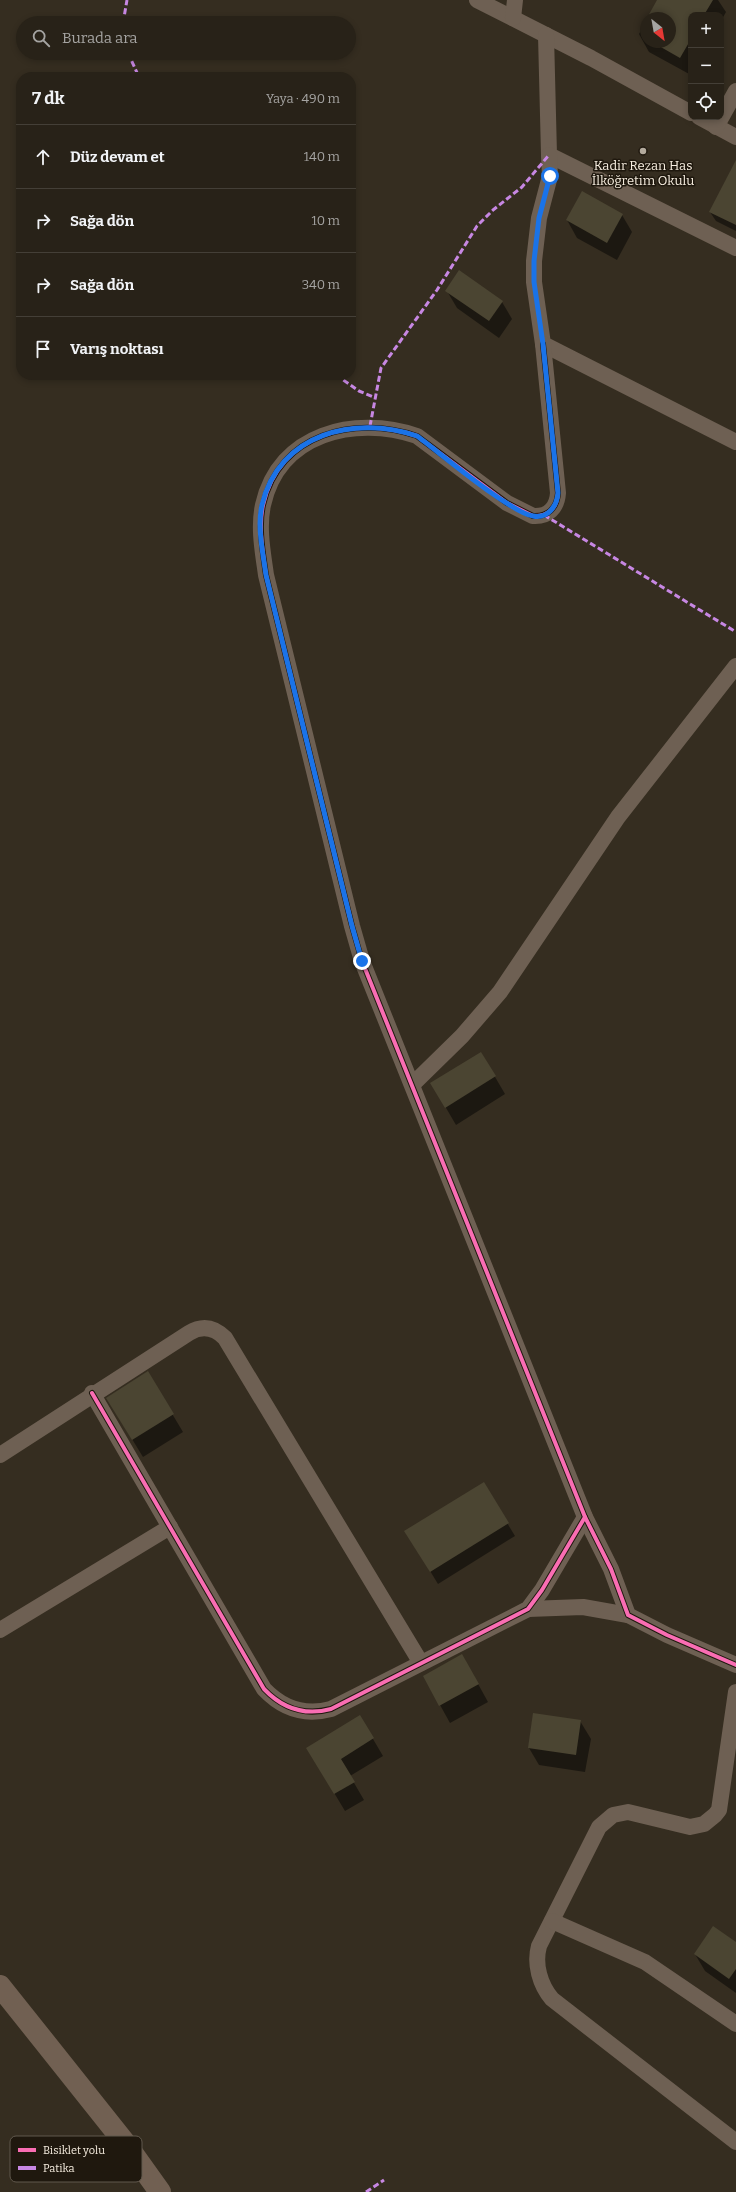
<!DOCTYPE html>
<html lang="tr">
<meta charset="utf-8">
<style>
body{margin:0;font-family:Bitter,serif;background:#342f25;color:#f1f3f6}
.controls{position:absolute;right:12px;top:12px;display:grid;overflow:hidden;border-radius:8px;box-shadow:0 2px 6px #0003}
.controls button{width:36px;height:36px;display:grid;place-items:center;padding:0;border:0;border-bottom:1px solid #443f37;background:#282218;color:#f1f3f6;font:20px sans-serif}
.compass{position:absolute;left:640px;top:12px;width:36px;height:36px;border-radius:50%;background:#282218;box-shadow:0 2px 6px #0003;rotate:149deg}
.stop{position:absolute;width:12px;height:12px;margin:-9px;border:3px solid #1a73e8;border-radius:50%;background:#fff}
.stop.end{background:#1a73e8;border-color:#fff;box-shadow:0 1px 4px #0008}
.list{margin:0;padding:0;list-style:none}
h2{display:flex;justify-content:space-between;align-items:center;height:52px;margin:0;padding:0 16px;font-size:17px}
h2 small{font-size:13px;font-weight:400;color:#a5a4a2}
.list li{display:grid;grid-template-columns:26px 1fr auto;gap:12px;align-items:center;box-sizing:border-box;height:64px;padding:0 16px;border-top:1px solid #443f37}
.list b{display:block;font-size:15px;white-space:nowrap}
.list em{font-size:13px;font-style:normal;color:#a5a4a2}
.icon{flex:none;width:22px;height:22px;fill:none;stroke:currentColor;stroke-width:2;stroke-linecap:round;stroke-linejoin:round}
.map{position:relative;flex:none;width:736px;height:2192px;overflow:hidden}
.search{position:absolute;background:#282218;box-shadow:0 2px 6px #0003;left:16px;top:16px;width:340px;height:44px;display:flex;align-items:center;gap:10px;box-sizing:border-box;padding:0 14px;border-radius:22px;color:#a5a4a2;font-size:15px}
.panel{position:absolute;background:#282218;box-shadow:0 2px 6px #0003;left:16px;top:72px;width:340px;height:308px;border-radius:16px}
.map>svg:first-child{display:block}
</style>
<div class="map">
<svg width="736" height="2192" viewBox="0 0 736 2192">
<rect width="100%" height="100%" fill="#352d20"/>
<g fill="#0007">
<path d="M658,0H718L726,12L721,21V15H691V75L649,52L639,34L646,22V42H670V18H648Z"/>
<path d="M736,176V231L716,221L710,212Z"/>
<path d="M622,215L632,232L617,260L577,238L567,220Z"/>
<path d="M447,291L502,302L512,319L499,338L457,308Z"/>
<path d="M481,1053L505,1094L456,1125L442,1101Z"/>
<path d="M147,1372L183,1432L143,1457L118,1416Z"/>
<path d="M483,1483L515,1536L438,1584L413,1543Z"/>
<path d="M472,1673L488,1702L450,1723L424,1676Z"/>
<path d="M360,1717L383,1756L350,1776L364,1800L345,1811L318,1766Z"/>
<path d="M580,1721L591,1739L585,1772L539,1765L529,1748Z"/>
<path d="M736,1944V1993L705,1971L695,1954Z"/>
</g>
<g fill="#4b4532">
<path d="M657,0H713L704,15H691V39L680,58L652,42H670V18H647Z"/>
<path d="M736,160V225L709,212Z"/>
<path d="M582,191L623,214L607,243L566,220Z"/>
<path d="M459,270L503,301L489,321L445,291Z"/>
<path d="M481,1052L496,1076L445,1108L430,1083Z"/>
<path d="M148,1371L174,1414L132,1440L106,1398Z"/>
<path d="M484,1482L509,1523L430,1572L404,1531Z"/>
<path d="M462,1654L479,1684L439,1706L423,1676Z"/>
<path d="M533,1713L581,1720L576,1755L528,1748Z"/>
<path d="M360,1715L374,1738L341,1759L355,1782L334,1794L306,1748Z"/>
<path d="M713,1926L736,1942V1969L729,1979L694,1954Z"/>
</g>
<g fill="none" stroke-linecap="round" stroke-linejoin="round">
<g stroke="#6e6053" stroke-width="16">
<path d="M477,0L591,58L691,113"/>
<path d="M513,18L515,0"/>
<path d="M546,35L549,155L736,248"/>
<path d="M699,117L736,137"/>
<path d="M716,127L736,91"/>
<path d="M549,155L550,176L539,218L534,261V282L543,344L736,442"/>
<path d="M543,344L558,493C557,508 548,517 533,516L507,503L417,436C355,415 279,433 263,505C258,528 263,553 266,575L352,926L362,961L585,1517L611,1569L628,1615L667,1635L736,1665"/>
<path d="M413,1084L462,1036L500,992L618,817L736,666"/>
<path d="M92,1393L264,1689C283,1709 305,1716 331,1709L528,1609L542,1590L585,1517"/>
<path d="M0,1455L189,1333C202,1325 214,1327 225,1338L421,1663"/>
<path d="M528,1609L583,1607L628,1615"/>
<path d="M0,1630L170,1527"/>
<path d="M736,1692L719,1810L715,1815L704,1824L690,1827L628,1812L613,1815L599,1827L539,1946C534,1964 540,1985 552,1999L736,2142"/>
<path d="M552,1921L645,1962L736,2024"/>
</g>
<path stroke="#716052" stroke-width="22" d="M0,1986L125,2143L160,2192"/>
<g stroke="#c787e3" stroke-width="3" stroke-dasharray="6 3" stroke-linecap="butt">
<path d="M123,23L127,0"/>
<path d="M128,53L139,77"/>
<path d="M336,375L359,391L376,398"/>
<path d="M370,426L381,368L437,290L477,226L493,210L522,187L549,155"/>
<path d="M544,515L736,632"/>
<path d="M366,2192L384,2180"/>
</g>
<g stroke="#1f180e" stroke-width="6">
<g id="cycleway">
<path d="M543,344L558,493C557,508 548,517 533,516L507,503L417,436C355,415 279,433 263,505C258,528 263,553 266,575L352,926L362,961L585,1517L611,1569L628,1615L667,1635L736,1665"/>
<path d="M92,1393L264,1689C283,1709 305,1716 331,1709L528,1609L542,1590L585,1517"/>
</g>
</g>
<use href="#cycleway" stroke="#f96db3" stroke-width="4"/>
</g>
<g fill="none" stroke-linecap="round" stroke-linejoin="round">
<path stroke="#1a73e8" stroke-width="5" d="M362,961L352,926L266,575C263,553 257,527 262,505C279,433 355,415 417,436C439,452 511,513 533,516C548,519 557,506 558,493L543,344L534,282V261L539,218L550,176"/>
</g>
<circle fill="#b3aa9d" stroke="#1f180e" stroke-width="1.5" cx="643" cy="151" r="4"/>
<g text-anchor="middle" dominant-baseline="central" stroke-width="3" stroke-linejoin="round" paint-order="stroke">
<g font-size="13" fill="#f7eee0" stroke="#1f180e">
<text x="643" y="165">Kadir Rezan Has<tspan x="643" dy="15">İlköğretim Okulu</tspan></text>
</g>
</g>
<rect x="10" y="2136" width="132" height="46" rx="6" fill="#1f180e" stroke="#60584d" stroke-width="1"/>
<rect x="18" y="2148" width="18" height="4" fill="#f96db3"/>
<rect x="18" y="2166" width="18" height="4" fill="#c787e3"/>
<g font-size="11" fill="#f7eee0">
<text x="43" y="2154">Bisiklet yolu</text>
<text x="43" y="2172">Patika</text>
</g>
</svg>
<div class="controls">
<button>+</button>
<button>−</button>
<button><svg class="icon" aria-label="locate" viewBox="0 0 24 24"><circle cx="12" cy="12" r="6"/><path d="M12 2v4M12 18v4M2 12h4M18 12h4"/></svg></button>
</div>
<svg class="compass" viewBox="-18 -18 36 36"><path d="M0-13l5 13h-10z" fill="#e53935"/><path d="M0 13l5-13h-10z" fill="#a5a4a2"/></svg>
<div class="stop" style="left:550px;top:176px"></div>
<div class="stop end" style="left:362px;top:961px"></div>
<div class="search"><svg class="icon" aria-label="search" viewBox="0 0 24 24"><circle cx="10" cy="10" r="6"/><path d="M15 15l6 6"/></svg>Burada ara</div>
<section class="panel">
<h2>7 dk<small>Yaya · 490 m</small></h2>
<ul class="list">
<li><svg class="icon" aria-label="ahead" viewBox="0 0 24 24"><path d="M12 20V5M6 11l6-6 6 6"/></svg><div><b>Düz devam et</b></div><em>140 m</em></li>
<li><svg class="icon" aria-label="right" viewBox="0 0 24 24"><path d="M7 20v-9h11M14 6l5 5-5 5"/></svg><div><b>Sağa dön</b></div><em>10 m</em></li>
<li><svg class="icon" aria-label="right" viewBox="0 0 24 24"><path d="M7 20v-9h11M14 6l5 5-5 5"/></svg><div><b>Sağa dön</b></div><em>340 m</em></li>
<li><svg class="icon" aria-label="arrive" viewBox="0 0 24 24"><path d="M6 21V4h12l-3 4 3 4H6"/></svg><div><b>Varış noktası</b></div></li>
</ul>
</section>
</div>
